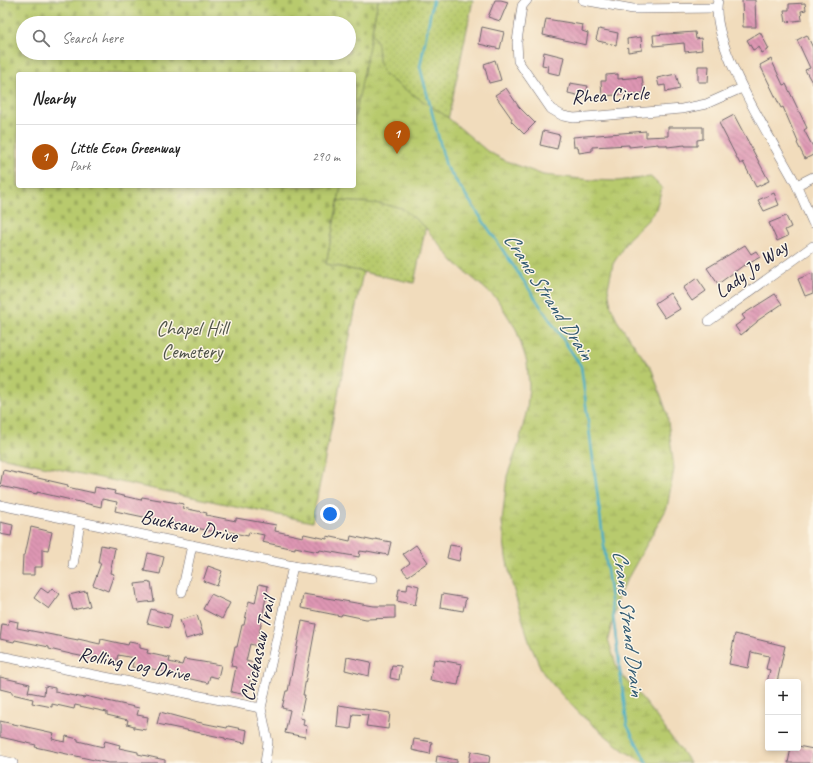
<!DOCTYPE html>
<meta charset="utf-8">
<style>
body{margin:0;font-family:Caveat,sans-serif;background:#f6f6f6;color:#222}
.controls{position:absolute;right:12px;bottom:12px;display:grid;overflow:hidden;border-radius:4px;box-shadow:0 2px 6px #0003}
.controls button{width:36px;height:36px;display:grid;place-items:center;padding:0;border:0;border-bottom:1px solid #e0e0e0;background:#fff;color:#222;font:20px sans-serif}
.you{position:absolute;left:330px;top:514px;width:14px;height:14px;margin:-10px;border:3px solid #fff;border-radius:50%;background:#1a73e8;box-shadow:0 0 0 6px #1a73e833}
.badge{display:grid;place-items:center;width:26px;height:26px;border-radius:50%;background:#b45309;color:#fff;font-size:13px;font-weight:700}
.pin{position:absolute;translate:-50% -33px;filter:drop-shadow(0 1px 2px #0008)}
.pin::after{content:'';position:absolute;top:21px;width:14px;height:12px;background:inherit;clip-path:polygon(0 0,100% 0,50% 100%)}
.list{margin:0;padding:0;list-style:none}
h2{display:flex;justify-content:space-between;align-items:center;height:52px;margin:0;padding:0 16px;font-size:17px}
h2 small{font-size:13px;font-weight:400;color:#767676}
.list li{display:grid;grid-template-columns:26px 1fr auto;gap:12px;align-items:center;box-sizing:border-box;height:64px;padding:0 16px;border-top:1px solid #e0e0e0}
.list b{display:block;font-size:15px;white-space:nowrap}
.list p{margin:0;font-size:13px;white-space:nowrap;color:#767676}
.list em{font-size:13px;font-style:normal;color:#767676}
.icon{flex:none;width:22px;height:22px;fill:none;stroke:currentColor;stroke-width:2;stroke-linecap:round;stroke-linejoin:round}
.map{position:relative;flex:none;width:813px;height:763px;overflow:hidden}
.search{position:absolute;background:#fff;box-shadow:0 2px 6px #0003;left:16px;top:16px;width:340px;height:44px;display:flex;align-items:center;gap:10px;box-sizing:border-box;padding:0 14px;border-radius:22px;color:#767676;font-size:15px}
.panel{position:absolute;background:#fff;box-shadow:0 2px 6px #0003;left:16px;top:72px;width:340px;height:116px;border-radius:4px}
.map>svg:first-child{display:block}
</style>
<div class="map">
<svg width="813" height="763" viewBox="0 0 813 763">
<defs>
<pattern id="green-dots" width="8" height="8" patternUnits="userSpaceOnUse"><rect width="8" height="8" fill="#b8ca6d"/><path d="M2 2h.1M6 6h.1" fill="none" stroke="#9ead5f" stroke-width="1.8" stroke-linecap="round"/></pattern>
<pattern id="wetland-marsh" width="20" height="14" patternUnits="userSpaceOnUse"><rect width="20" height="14" fill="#b8ca6d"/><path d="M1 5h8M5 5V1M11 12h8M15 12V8" fill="none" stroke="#9ead5f"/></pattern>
<pattern id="cemetery-stones" width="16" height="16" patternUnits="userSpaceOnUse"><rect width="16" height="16" fill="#b8ca6d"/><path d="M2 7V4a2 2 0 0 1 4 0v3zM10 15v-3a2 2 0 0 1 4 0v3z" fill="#9ead5f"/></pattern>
<pattern id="building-back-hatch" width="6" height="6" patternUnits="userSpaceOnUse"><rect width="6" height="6" fill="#de96b3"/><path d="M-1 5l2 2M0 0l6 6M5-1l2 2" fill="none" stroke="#b47a93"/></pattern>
</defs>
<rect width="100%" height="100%" fill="#fcf5e5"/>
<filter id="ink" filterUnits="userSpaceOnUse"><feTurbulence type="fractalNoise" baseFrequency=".025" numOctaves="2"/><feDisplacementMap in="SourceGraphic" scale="8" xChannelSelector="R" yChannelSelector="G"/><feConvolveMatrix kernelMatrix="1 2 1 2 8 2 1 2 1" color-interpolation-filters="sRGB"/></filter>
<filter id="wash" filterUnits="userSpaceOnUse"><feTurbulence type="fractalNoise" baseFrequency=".012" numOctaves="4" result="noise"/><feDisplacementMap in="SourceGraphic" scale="16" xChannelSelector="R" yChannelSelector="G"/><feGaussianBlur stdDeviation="0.9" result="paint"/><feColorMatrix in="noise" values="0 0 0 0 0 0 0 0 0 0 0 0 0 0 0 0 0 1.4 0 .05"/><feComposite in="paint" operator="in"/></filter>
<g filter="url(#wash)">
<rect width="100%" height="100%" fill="#f1dcbc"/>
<path fill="url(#green-dots)" stroke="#6d7654" d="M378,0H473L414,283L326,264L341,186H354V122Z"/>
<path fill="url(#wetland-marsh)" stroke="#6d7654" d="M331,0L371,30L378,45L379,61L384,74L397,84L446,116L487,151L506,161L543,175L592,180L617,181L651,177L662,188L656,209L647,221L628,239L613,264L608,288L611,306L618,322L652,370L667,413L674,469L667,508L620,592L608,639L618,671L647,704L690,763H645L623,750L581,715L560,693L543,673L530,644L512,584L506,557L502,522L507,476L519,443L527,409L529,386L527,362L516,329L497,299L454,262L424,226L402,208L382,204L341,201L322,194L312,186H354V74L349,53V23H77Z"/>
<path fill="url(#cemetery-stones)" stroke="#6d7654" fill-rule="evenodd" d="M0,0H378L354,122V74H18V186H341L326,264L363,272L312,522L0,457ZM23,23H349V53H23Z"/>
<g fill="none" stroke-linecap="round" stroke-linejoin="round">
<path stroke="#47aec6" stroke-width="2.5" d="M433,0L420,67L446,166L581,366L627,725L647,763"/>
</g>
<g id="blocks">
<g fill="url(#building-back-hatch)">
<path d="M495,0H501L508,2L500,21L488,17Z"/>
<path d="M742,0H755L756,27H743Z"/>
<path d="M805,3L806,10L801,11L802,20L786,22L784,10H789V4Z"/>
<path d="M546,19L583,25L582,31L588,33L586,45L543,35Z"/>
<path d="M482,27L504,32L500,49L479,44Z"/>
<path d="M599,29L618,33L616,45L598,41L596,39Z"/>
<path d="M695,32L696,39L701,38L702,50L685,52L684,43L654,46L653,35Z"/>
<path d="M760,32L769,49L762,53L759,47L753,50L747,40Z"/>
<path d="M807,35L813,48V84L805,70L810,68L797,40Z"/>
<path d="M641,37L642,50L628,52L627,39Z"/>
<path d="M544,52L564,57L560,75L547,72L548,66L542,65Z"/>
<path d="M771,59L783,85L786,84L807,128L804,130L813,147V155L805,159L797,143L798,142L783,107L781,108L760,65Z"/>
<path d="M495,60L501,80L489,83L484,64Z"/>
<path d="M698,66H709L708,82H698Z"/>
<path d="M618,74V79L642,77L644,93L602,96L601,81H606V75Z"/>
<path d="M676,74L680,89L666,92L665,85L659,86L657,78Z"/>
<path d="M570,83L588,86L585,97L568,93Z"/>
<path d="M506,88L519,107L535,123L524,134L511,121L512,119L495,95Z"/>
<path d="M734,115L769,181L756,187L743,162L740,164L719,123Z"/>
<path d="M668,127H703V139L697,140V146H685V145L667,147V145H658V144L629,147V145L592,147V151L579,153L578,147H574L573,137L646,131V137L668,136Z"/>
<path d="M543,131L560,135L557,149L540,145Z"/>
<path d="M774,193L779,205L764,211L758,200Z"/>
<path d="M786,216L791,227L785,230L788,236L777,241L769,223Z"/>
<path d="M745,245L751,254L756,251L760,257L745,266L744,265L718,284L707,268Z"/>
<path d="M813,273V293L805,296L798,279Z"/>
<path d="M697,278L706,291L692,301L683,288Z"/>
<path d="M670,293L680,309L665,318L655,303Z"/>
<path d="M775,294L782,304L757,321V322L741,335L735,326L745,319L742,315Z"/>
<path d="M3,470L68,485L67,487L94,493L95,487L115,491L114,494L141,500L142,497L184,504L183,508L207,513L206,515L236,521V518L276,525L275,531L303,537L304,534L327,539V536L350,541L351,536L374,541L375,539L391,542L388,555L367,551V552L360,551L359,557L320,550L319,552L295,547V549L262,542L264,535L249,532L248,536L225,531V534L115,511L117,502L102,499L101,507L37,492V494L0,486Z"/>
<path d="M0,522L13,525L11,536L0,534Z"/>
<path d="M31,527L52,532L48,550L42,549V567H34V575H22L23,555H25Z"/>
<path d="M101,545L115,548L110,573L114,574L108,591L93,585L101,563H98Z"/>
<path d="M416,545L428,562L408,576L402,569L410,563L403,554Z"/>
<path d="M450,545L462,547L459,561L447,558Z"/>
<path d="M148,553L164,557L160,574L144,571Z"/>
<path d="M208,566L222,571L217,586L203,581Z"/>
<path d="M151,582L154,601L138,603L135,584Z"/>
<path d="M408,583L419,586L415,605L397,601L399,589L407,590Z"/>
<path d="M259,584L268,586L257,646L250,644L246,661L254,663L247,695L231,692L236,667L231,666L235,647H237L242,625H244L249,601L255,603Z"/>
<path d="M41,588L48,593L52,588L60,594L49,609L34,598Z"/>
<path d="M86,591L90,606L73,610L69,595Z"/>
<path d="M211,594L230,603L222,619L203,609Z"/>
<path d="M303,594L374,606H395V618L366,619L342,614L341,616L301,608Z"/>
<path d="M442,594L466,598L463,611L440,607Z"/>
<path d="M151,609L172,615L169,628L147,623Z"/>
<path d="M197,615L203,634L186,639L180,620Z"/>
<path d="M9,620L18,622L17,628L78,640V639L100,644L101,639L128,645L129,642L140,644V648L148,650L147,653L170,658L169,662L182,665L184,659L221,665L218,678L210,676L208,683L174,675V674L144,667L143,669L132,667L134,658L118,655L116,663L75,655L49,649V647L15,640L14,642L0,639L2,624L8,625Z"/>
<path d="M302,621L316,624L303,695H305L300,718L304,719L303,725L307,726L305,737L285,733L290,710L282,708L286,691H288Z"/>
<path d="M735,634L785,646L777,682H767L770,670L766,669L769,656L751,652L748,668L729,664Z"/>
<path d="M347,657L371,662L369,676L345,670Z"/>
<path d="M434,659L462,664L458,685L430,680Z"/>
<path d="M392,665L401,666L399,680L390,678Z"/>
<path d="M0,677L30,684L28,692L44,695L45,686L55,688V692L84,698L85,696L139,708L137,715L148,717L146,730L134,728V726L127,724L128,720L107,715V712L75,705L74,709L52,704V707L32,703L33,699L12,694V692L0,689Z"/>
<path d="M339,705L390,713L388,729L366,726L368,715L353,714L351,729L337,727Z"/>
<path d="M160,712L197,722L227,728L228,726L247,730L245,743L225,739V738L157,724Z"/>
<path d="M0,721L54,733L52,739L65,742L66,736L78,739V741L103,747L105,741L120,745L119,748L138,752V754L165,760V763H108L35,747L36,745L0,737Z"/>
<path d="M414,739L432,742L430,754L412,750Z"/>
<path d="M798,746L813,749V763H788L791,748H798Z"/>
<path d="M471,751L490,755L489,763H469Z"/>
<path d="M437,756L457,760V763H436Z"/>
</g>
</g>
</g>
<g filter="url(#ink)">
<use href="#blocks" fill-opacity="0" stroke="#6a6368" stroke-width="1"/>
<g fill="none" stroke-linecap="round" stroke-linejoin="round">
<g stroke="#6a6368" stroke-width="10">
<g id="minor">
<path d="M527,0L522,6L517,42L518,61L551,109L563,116L574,118L682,109L706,104L742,88"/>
<path d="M583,0L633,9L716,8"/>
<path d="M718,0C708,43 775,144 796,184C802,197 807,210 813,223"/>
<path d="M797,185L813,177"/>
<path d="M709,321L813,246"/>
<path d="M0,505L293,566L372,579"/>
<path d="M73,565L80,522"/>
<path d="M182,592L192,545"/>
<path d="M0,656L261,708"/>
<path d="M0,760L13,763"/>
<path d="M265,763L268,742L261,708L293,566"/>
</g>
</g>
<use href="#minor" stroke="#fff" stroke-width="9"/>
</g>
</g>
<g text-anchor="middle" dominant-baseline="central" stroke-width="3" stroke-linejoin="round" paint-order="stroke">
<g font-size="20" fill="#22223b" stroke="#fcf5e5">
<text transform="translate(610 95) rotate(-3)">Rhea Circle</text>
<text transform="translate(751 269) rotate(-36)">Lady Jo Way</text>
<text transform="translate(189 526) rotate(12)">Bucksaw Drive</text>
<text transform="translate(258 649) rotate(-78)">Chickasaw Trail</text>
<text transform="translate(134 664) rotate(11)">Rolling Log Drive</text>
</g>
<g font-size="20" fill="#4f544a" stroke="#fcf5e5">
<text x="192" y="328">Chapel Hill<tspan x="192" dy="23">Cemetery</tspan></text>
</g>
<g font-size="21" font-style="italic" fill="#315a73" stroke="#fcf5e5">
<text transform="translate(549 296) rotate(57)">Crane Strand Drain</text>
<text transform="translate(629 623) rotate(83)">Crane Strand Drain</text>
</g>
</g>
</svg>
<div class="controls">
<button>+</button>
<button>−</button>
</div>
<div class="you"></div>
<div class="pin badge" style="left:397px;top:154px">1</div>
<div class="search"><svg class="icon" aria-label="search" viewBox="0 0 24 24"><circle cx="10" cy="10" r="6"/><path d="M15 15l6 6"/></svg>Search here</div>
<section class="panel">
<h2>Nearby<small></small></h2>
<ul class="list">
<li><span class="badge">1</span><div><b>Little Econ Greenway</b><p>Park</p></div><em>290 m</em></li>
</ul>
</section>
</div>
